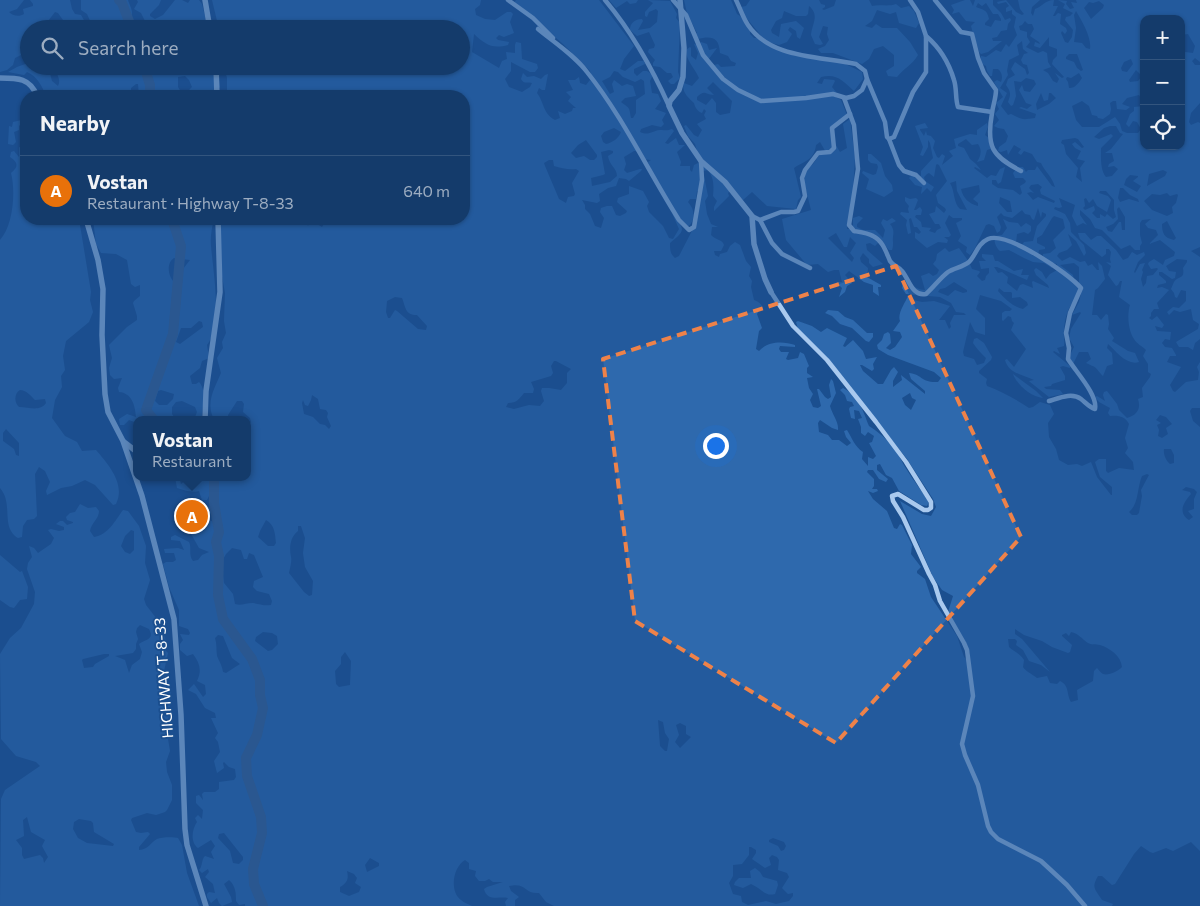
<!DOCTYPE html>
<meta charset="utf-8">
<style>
body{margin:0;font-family:Commissioner,sans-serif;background:#214673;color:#f1f3f6}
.controls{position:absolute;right:15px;top:15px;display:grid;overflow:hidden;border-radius:10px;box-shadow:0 1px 4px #0004}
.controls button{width:45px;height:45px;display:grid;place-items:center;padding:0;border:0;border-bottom:1px solid #33557e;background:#143b6b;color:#f1f3f6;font:25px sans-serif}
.you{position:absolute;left:715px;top:445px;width:18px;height:18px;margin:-12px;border:4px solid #fff;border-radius:50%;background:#1a73e8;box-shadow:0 0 0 8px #1a73e833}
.badge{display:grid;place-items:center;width:32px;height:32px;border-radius:50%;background:#ffd166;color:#fff;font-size:16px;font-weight:700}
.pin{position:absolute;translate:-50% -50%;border:2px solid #fff;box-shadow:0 1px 5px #0006}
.popup{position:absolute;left:133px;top:416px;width:118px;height:65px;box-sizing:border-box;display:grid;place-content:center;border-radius:10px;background:#143b6b;filter:drop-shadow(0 1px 4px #0005);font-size:16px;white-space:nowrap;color:#9dadc1}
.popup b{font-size:19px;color:#f1f3f6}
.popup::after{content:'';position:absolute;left:50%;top:100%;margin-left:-10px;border:10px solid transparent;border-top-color:#143b6b}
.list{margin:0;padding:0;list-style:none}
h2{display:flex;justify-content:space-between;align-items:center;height:65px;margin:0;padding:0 20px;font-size:21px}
h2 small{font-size:16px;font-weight:400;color:#9dadc1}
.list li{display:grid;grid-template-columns:32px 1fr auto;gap:15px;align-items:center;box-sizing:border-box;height:70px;padding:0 20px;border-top:1px solid #33557e}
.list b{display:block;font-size:19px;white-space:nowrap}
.list p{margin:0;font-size:16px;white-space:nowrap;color:#9dadc1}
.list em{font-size:16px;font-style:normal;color:#9dadc1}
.icon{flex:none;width:28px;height:28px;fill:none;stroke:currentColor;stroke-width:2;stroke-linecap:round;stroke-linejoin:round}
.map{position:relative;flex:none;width:1200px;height:906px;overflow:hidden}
.search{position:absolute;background:#143b6b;box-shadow:0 1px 4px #0004;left:20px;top:20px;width:450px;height:55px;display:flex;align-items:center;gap:12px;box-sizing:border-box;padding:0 18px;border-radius:28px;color:#9dadc1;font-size:19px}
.panel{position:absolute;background:#143b6b;box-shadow:0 1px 4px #0004;left:20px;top:90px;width:450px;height:135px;border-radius:20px}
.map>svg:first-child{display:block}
</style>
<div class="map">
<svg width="1200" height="906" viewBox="0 0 1200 906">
<rect width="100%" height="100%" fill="#1b4f8f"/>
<g fill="#2e69ad" fill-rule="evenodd">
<path d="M0,0H24L17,9L9,12C12,16 20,17 24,14L23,9L33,6V4L30,0H70L72,9L75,14L81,15L89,29H62L63,20L58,13L55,12L48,21L56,29H49L48,26L42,25L39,26L40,29H29V43L25,46L23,54L15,58L13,65L7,70L0,72Z"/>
<path d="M81,0H128C129,4 132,8 132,13C131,21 132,28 142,27L145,21L141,13L134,9L138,2L137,0H161L159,5L150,14V16L155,19L163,15L175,0H182L188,3L190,0H199L202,4L208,29H95V25H92L87,14L81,10Z"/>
<path d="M212,0H481L480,5L475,9L476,15L485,19L495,20L507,12H511L513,14L510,22L514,33L504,37L499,35L496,38L498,40L509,42L508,45C492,49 486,45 474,34L472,52L499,68L502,61L507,59L506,52L515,53V45L516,42L521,43L522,59L537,64L538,68L535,72H530L511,62V71L505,79L509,87L522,92L530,87L532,83C529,81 524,85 521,79L523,73L527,77L534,76L541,79L545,75L548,74L545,90H542L539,88L537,93C544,102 543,114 555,120L560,118L558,111L565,114L572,111L573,108H576L568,101L571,97L566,92L573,90L568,80H575L579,77L580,83L586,85L590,80L593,82L590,71L563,44L539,23L514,3L516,0H599L634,46L624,59L620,69L625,71L638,61H644L645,64L634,69V73L637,76L643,71H647L653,75L650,81L652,93L658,94L661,101L655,109L666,113L662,120L664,124L661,127L652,125L641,129L640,132C649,136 652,131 660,130C666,130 667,131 672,129L674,131L665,143L668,144L676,138L679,145H685L677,152L681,162L680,166H690V170L692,172L694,165L700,162L695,144L688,136L684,126L686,125L694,135L698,137L702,130L697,124L706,119L704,115L706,111L704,109L702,113C697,111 695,107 694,103C688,98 681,91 684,83L692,86L699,78C695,68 686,61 686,50L690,47L691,48V56L696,60L698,53L694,44L698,45L701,42L707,44L709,50L717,48L708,60L714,65L718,64L721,67L735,66L736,63L731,61L728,56L720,53C719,36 711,36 697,39L694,34L697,33L687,13L684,0H731L737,14L743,18L750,31V34L754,38H763L744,15L741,7L746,6L750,0H819L821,4L825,5V7L822,9L824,10L834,6L836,0H869L872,6C880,4 888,7 896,4L901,8L909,6L914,11L919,23L916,28L899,23L896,12L890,14L877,10L872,21L865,26L872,28L876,24L882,28H897L910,42L918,55C912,65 904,68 897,77L888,76L886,71L894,66V55L883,46L874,49L869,59L862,64L833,53H821L818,49L825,46L829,40L827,34L828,27L823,26L819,37L823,44L820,45L815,44L811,35C812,24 820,15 809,6L808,14L806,16H796L784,11L782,18L776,21L771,30L772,33L779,37L781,24L796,21L804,28L800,39L797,37L796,31L790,27L788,30L792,34L787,42L779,45L768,42L792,55L841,62L862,72L863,79L854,91C843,81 837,73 821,77L817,83L822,84L824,79L834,80L835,81L832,87L836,92L834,96L841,100L847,115L831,127L834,142L840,152L847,148L843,124L850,119L855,158L853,190L847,229H851L853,226V218L859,216L863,218L857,224V227L863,230H875L883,238L885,230L881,223L883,219L887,221L892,218L896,221L890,224C896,231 892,235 893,242C893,245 893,247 892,250H889L883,243L879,242L875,246L870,243L866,244L867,250L883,264L873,267L869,263V259L863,253L860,258L861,262L868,268L867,277L881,285V287H878L879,296L873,292V285L864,282L849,271L845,275L852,283L847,286L845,292L839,297L842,288L836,282H842L839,270H834L828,272L818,264L807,265L786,240L782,219L811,210L804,182L806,169L813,164L820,154H827L820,142L816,145C814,160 806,160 794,168L801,197L798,200L796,209L767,206L752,192L743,200L732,189L728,193L729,196L714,211V207L717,201L713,196C714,186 714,178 708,170L703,171L708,196L705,201L707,214L711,224L718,227H712L711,235C715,240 722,239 724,245L721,251H714L715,255L719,257L720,254L727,252L730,246L735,242L740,245L746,261L751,267L749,276L752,281L751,287L754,300C759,302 762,304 763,309H760L757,314L762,328L759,331L756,349L759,351C768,341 783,341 795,345V347L780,346L779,349L781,352H789L786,359L788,360L798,358L800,352L804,354L809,366L807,368V373L813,377L807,378L809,388L813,394L810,400L813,407L818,408L821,406L817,389H819L825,397L828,399L831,397L829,385L831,379L833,381L836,393L830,406C832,414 839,422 838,430L832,428L820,420L818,423L819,432L828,435L832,440H839L847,446L851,443L846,437L844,431L847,430C852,438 855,447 863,452L862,459L868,466V457L873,459L876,456L869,443L872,442L874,436L868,432L865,436L861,433V427L858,419L862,418L859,411L854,410L855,419L851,418L849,409L850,407L854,406L852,402L847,401L845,395L840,390L843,388C859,396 863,411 869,426C883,435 891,443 899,456C902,461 904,466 907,470C913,480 922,491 929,502L927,506L921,505L899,491L892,478L886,475L880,464L877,465V470L888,479L886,482L879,479L873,470H868L867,472L874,479V486L872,489H877L878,491L873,493L868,491L873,499L887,511L894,528L897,529L900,524L902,525L912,545L911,554L921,567L917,571V573L925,579L931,597L957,636L964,657L966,659L970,654L967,645L951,620L953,617L948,612L953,596L942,590L933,577L900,501L922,514L931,516L936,507L933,499L907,459L821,352L798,329L796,322L798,321L812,326L821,332L827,328L847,338L843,346L845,347L853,340L863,351L866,359L877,357L873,364L874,369L872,371L862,365H860L863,371L878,384H883L891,370L894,367L898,372L893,381V387L902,380L901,375L925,394V391L911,379L909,373C922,374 921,383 938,382L941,378L934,372L888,355L878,349L877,345L882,340L884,334L888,332L890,334L891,343L886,348L890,350L895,347L902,337L900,332L893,331L900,321C897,314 905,303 908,296L913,300L922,302L934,301L950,306L939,320H945L949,329L951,327L950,323L954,315H966L964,313L956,312L951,303L940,297L906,294L902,288L903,283L906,282C913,285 917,290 925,290L921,276L929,273L933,276L937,274L939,270L933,264L936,260L937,254L945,248L949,252L959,248L969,262L972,269L979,271L980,272L977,276L982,281L985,280L986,276L989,273V268L981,269L979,261H986L982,257V254L993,255L995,261H998L1014,271L1023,269L1021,275H1029L1027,280L997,267H994L998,273L1002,272L1008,277L1007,283L1017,291L1020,285L1023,284L1033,288L1032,282L1033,281L1049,288L1048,285L1036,275L1034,270L1036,268L1042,272L1046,279L1050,274L1057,270V264L1052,263V268L1044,263L1033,262L1024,258L1009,250L1000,251C996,248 993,240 995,236L1002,235L1007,228L1003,219L1009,222L1018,223L1021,227L1026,223L1031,226V231L1028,234L1024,232L1017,234L1016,243L1022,245L1024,242L1033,241L1037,226L1046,216V214L1042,212L1041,218L1038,208L1034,220L1032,219L1030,215L1025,214L1022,210L1012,218L1004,216L1001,213L997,217L1001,227L1000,231L997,233L994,226L989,224L986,225L975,248L970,255L966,252L967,247L958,241L961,236L956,223L962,220V218H953L949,215L945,223L951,235L949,237H944L948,240L947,243L938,242L927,248L915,238V232L919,234L921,232L917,227H914L911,218L909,219L911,233L908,234L906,225L907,220L900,214L901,212L909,213L908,209L909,206L905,201V197L910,199L916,198L918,200L914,210H916L920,207L922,210L921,215H916L915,217L921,222L922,227L931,228L929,231L935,233L937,230L941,228L939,224H935L929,214L935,212L936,206L944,213L946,210L945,208L938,203L936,195L947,181L939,165L937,164L936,165L934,177L929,173L927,174L924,177L925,181L934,187L931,192L927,188L921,194L922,187L915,185L909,178L913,174L921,176V171L933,158L930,143L928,140V147L923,156L920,155L923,147L915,126L925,123L928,128L920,129V130L924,136L926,131L927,135L931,136L935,141L933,148L937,157L939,158L942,154L945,156L942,165L953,156L949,151L956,148L954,139L970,134L977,135V130L987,123L988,127L985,135L990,139L993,151L990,149L987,150L984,160L977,162C980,157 983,151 978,144L972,145L966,139L958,144V146L964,148L970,159L976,164L981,170L975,167L974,168L987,178L991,175L996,176L1000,169L1005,167L1001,182L998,184L996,180H992V184L998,188L1013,190L1020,195L1022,193L1020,186L1025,183L1026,181L1023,178H1015L1013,173L1018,167H1023L1026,172L1028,170H1035L1037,166L1052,186L1055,187C1052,176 1045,172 1041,163L1037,162L1032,154L1024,151L1021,155L1018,153L1021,149L1014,145L1008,155L1007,150L1001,152L998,151L999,147L1006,142L1008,136L1004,129L998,128L994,126L999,120L995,114L999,109L996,103L1003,97L994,82L997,80L1001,82C1003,78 1002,72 998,69H993L992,76H990L987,71L986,66L982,64L980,59L981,56L986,57L996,50L1001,52L1006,44L1009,47L1017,35L1014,27L1016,17L1012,14V10L1006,12V8L1009,6L1006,2L998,4L997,2L1006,0L1016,12L1022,15L1024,14L1020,9L1018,0H1040L1032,7L1031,13L1033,16L1035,9C1042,7 1045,0 1054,0L1053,6H1058L1053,16H1055L1058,13L1061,14L1060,24L1066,28L1067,31L1065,34L1062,31L1061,33L1065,42L1068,43L1072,37L1073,30L1065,20L1066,17L1070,16L1073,13L1063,8L1065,4L1058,0L1067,1L1066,4L1070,9L1074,8L1071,2L1077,3L1076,0H1200V62L1195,58L1192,61L1195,65H1200V103L1191,113L1189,122L1191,125L1198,122L1200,123V247L1191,251L1200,257V339L1195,343L1193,350L1188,347H1179L1176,342L1198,329L1199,324L1193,320L1191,309L1180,312L1174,310L1169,315L1167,312L1173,307L1179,308L1186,301V291L1181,290L1177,298L1175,297L1174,293L1171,289C1172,287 1173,284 1174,282C1179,275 1185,280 1183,268L1187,262V260L1177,259L1166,266L1169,271L1176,272L1175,278L1172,279L1162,272H1159V275L1166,281V283L1158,285L1157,288L1162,287L1169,290L1157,303L1159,309H1154L1151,313V316L1149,318L1152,320L1157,316L1164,325L1162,328L1155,326L1157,331L1171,332L1170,340L1165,339L1162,343L1165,347L1172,348L1176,355V356H1170L1167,362L1181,367L1170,385L1173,391L1175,392L1186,382L1198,380L1199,372L1197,367L1200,362V408H1192L1190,411L1193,421L1200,427V851L1191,842L1173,851L1166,848L1153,853L1150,852L1141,846L1134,854L1115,884L1112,885L1102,876H1098C1091,888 1095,889 1102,900L1113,904L1112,906H554L546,902L539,893C524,894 527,882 509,886L511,891L519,897L515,900V906H506L505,902L508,898C499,896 487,902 484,889L487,887L503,882H493L489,879L485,881H479L475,876L476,871L469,869V863L465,860C453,867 449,891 461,900C464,903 469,904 472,906H245V904L239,905L236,901C236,894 236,886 229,880L224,884L231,897L232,902L222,906L219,903L217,898L211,903L207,897V894L209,892L215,893L213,884L205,877L209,872L208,869L202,873L199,870C203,866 201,860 205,856L214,859L211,852L215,846L211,840L198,848C190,842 192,829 197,822L195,818L198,815L202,819L203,810L196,803V796L199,795L203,800L202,794L204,792H215L219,789V782L234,780L236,777L235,769L229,767L224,762L223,763L224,768L217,773L214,761L220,752L218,742L215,738L218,733L211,718H216L215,713L205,708L196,694L188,690L194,684L203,697L206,694L205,685L197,681C202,671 200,663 193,654L187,656L180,650V644L183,640L180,634L189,635L190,633L188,629L179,626V610L169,587L163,564L166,562H173L176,560L174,553H165L164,549L178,548L184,550L180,541L171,540V537L175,535L189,542C192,548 188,555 193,561L198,560L202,555L209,552L199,548L190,532L197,528L194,522L198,517L208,516V520L214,522L216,519L208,511L205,514L202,511V506L209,507L213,502V498L209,496L207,500H202L199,491C193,493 183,490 177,488L175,477H184L180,480L181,484L185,481L186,477L195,481L197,477H247V427L251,422L250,418L243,412L244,404L242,401H237L228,415V420H211L213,417C206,402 215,387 221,373L217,358L223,348L222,342L226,333L224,321L225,293L222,276L220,229L223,219H305L308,226L311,219H317V224L322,227L327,219H464V96H227V78L224,66H461V29H219ZM1099,1L1104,5L1103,8L1091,19L1084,8L1089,2L1093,3ZM1076,11C1082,21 1092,38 1090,49L1086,48L1082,43L1074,42L1076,28L1074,15ZM1144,19H1181V35L1188,34L1195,46L1193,53L1185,52L1181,46V146H1144V106L1134,107V111L1130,114L1126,124L1129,127L1133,121L1137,122L1141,129L1138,133H1127L1122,131L1120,124L1115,117L1099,127H1082L1076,120L1072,106L1082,101L1089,106L1092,115L1097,116L1098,118L1103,119L1110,114L1111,109L1110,103L1113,101H1116L1117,109L1126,110L1130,107L1122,104L1127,98L1139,95L1144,103ZM1025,21L1028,24H1032L1034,29L1030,36L1039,42L1040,44L1035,42L1034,46L1040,48L1049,37V46L1057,49V56L1053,60L1052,64L1064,77L1062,78L1055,73L1059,79L1057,83L1053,81L1048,73L1043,70L1051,67L1048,62L1047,53L1043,51L1038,53L1026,47L1030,42L1027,37V32L1020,30L1019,26L1022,25ZM1022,41L1023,49L1028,53L1024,54L1021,60L1023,64L1027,65L1029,73L1027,75L1025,69L1015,62L1011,69L1015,75L1008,79L1006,85C1011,92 1011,94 1008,102L1011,106L1013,105L1016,96L1014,81L1021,82L1026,78L1034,80L1036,84L1030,92L1024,91L1022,85L1019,90L1026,103L1032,105L1027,109L1021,107L1019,108L1036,114L1035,118C1022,120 1023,120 1011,114L1008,115L1001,106L1007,93L1000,88L1008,75L1007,71L1009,60L1019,55L1017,45ZM1069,54H1077L1083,70L1081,71L1077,68L1074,62L1066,59V57ZM1131,59L1133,64L1127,72L1122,71L1121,68L1124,62ZM1136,70L1142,76L1138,81L1130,82L1129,80ZM614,71L618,72L623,77L635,82L641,79L644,81L645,94L636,100V113L633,118H631C629,106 630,109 621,102L625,98L636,96L633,86L627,84L622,86L614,80L612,84L614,92L610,94L602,81L610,77ZM1079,73L1082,78C1079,83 1074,89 1069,88L1068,82L1066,79L1067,77L1071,78ZM713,82L732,101L730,113L720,115L716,112V103L712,98L706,105L697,100V97C705,89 705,95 714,95L707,88ZM1041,93L1044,101L1048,100L1049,93H1051L1056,98L1049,104L1037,110L1036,104ZM1110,126H1116L1120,133L1123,134L1111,149L1105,153H1112L1114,161L1109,164L1108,167L1114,166L1118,169L1112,176L1106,177C1100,170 1101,158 1101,148L1113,136L1111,134L1099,139L1094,137L1104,128ZM614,128L621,132C619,138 612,143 606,144L603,142L601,136L604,132ZM1075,138L1078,139L1084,147L1082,148L1075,142L1072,144L1075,148L1081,151L1077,159L1085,161L1080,168L1082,182L1076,177L1078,168L1066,154L1064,145L1061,143L1062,140ZM586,140L597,155V157L594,160H590L584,156L576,158L571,153L578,145ZM609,150L613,151V153L608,156C609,165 617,168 617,176L610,182L592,186L591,178L603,175L605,174L601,152ZM634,151H636L643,159L651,160L648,162C658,185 670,209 688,227C696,219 695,210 688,202L690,199H696L697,191L700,192L696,223L679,256L675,258C670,254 670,249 670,243C686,230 685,230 672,213L679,229L673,239L669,238L663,226L649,212L647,206L649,202L643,191L629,186V194L618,198L617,202L627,211L626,213L620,216L616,215L612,206H607L601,208L600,212L604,218L601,228L595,226L590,214L585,209V205L582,200L597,203L600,201L599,194L608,188L616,186L619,178L626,179L629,181L641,171L642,169H640L627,173L624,170L626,164L624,157ZM549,160H553L554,166C561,168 569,170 576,169L579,171L572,183L575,194L574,196L568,197L566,203L559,199L545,166L544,163ZM1163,170L1167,172L1165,176L1147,186L1149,174ZM1130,175L1138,176V177L1133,181L1141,186L1137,192L1124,185L1126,179ZM956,181L957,191L967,210L960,209C953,203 955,191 950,183ZM1038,184L1042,187L1040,190L1041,194L1055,201L1054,203L1038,197L1033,200L1027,193L1031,192L1034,193L1029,188L1031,185ZM979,185L980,192L973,199L978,203V206C969,204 963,198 961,189ZM1120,188H1123L1130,195L1138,199L1139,202L1129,199L1120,202L1118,198ZM1100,191H1106L1114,200V210L1116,217L1113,219L1107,214L1105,217L1100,214V218H1097L1092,213L1095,210L1094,206L1085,210L1083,208L1085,206L1084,199L1086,198L1089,203L1093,199L1097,206L1107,212L1111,200L1108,196L1099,193ZM1167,193L1170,196L1177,194L1178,195L1176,203L1172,207L1173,213L1167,216L1152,210L1144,201L1152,194L1160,195ZM1000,197L1010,201L1012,212H1007L999,203ZM1059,198L1075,205L1072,216L1077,226L1083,223L1087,225L1080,215V210L1090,219L1095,228L1102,230L1121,249L1130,245L1135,250H1140V246L1142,243L1140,235V223L1142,220L1151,219L1145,224L1148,228L1156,230L1158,235L1149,244L1160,240L1175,252L1174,256L1165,260L1163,265L1154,259L1149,262L1148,264L1151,269L1157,268L1158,269L1153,275L1147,276L1146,283L1143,287L1141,279L1143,272L1142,270L1145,263L1140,264L1135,273L1134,272L1138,262L1145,255L1144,252L1137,255L1132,252L1128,258L1123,260L1116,250L1101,236H1097L1091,240L1085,233H1078L1080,239L1102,257L1106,254V249H1109L1111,252L1110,259L1111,263L1106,262L1111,266L1108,275L1116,286L1118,285L1120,281H1122L1119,297L1130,305C1127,314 1128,330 1134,339C1137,344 1142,346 1146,350L1143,356L1148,364V372L1151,374L1150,377L1142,388L1143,397L1138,399C1141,408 1138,415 1127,418L1119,410L1117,404L1107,391L1104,392L1103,395L1105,401L1097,396L1095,397L1099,402L1110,408L1108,413L1110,416C1118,415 1125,416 1129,424L1125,438L1128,448L1125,453L1133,462L1134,470L1119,468L1108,473L1106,471V459H1099L1095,462L1100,477L1112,487V495H1111L1097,477L1091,462L1082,466L1077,464L1068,465L1059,460L1056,449L1049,437L1048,423L1054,414L1050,405L1040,402L1033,407L1029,408C1017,400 1001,391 987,386L986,383L987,379L979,373V371L991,360L992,357L984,343L977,338L974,339L973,343C977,349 981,353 986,358L984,363L977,365L974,359L964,356L963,352L970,322L975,332L985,335V318L976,309L980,295L1001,301L1012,309L1010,311H1005L1002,313V320L1003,321L1008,316L1011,317L1012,321L1014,323L1011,330L1026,349L1014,367L1007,359L1005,360C1009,374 1022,374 1034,380L1029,381L1030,382L1049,397L1063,394L1060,390L1046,389L1044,387L1051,386L1052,384L1065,380V376L1060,367L1063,366L1070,368V366L1053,352L1054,351L1060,354L1057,348L1064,346C1065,341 1063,335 1064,330C1065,315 1069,303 1081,294L1079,302L1072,315L1080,312L1081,313L1071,329L1069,338L1074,347L1069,357L1073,364L1079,352H1088L1091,359L1086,363C1100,369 1094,367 1103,376L1107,366L1113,364L1112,353L1107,348L1108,344C1116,351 1127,366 1139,362L1135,353L1128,351L1112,341L1114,338L1108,329L1109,324L1108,315L1106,314L1101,320L1097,315H1092L1095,290L1098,288L1105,279L1102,266L1098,262L1099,270H1097L1092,264L1088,266L1085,261L1080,262L1070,257L1062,261L1057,256L1059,253L1067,250L1072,245L1068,234L1076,241L1084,256L1086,253L1084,245L1071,232L1070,223L1065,214L1054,209L1055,207L1059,208L1062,207ZM1119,207L1125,217V230H1122L1121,222H1119L1112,232L1108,231L1106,227L1113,224L1118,219L1117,209ZM1054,216L1063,219L1065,228L1053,240L1056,248L1050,253L1043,254V257L1038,255L1039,250L1045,249V247L1037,243V238L1042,235L1052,218ZM1167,221L1176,238L1174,240C1164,238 1162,233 1162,224ZM836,233L844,247H847L850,237L856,243L850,253L854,258L852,262L828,238ZM1074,263L1079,267V284L1074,280L1073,275L1060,265ZM954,282L967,290V292L963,293L955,290L948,296L938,292L940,289L945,288ZM999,288L1004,292H1011L1012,293V298L1020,297L1027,302L1028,305L1023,309C1013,307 1005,299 998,291ZM395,297L402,298C406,308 405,315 417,315L427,326L426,330L418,329L397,311L395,310L390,318H388L386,312L387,301ZM554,361H556L571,369L567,373V383L561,390L549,388H542L541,391L544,401L540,406L529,405L514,409L506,407L508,403C517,403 519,399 524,393H533L534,389L531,382L551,376L553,373L551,366ZM910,393L912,398L916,400L911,410L905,405L902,398ZM312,395L318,399L320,409L326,410L328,413L327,417L331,426L329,429L325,425L320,424L313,417L304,414L302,403L303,400L305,405L308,406L311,400ZM1160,415L1166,417L1172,424L1166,428L1168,434L1162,438L1158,436L1159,430L1157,425L1161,423L1156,420ZM1164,449H1171L1174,455V463L1170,464C1166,461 1163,454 1164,449ZM1147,474L1149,475L1141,490L1142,496L1139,513L1137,515H1132L1129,512C1139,504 1137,487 1142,476ZM1186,487L1194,489L1197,492L1194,499V509L1188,511L1193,517L1189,520C1177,512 1184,502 1191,494L1190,492L1182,490ZM266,520C275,525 275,534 276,543L274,546H268L258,537L260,531ZM298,526H301L305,538L303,553L305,567L313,581L312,595L309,596L304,592L289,573C290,568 292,561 291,557C289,548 290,537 298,531ZM232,548L241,550L244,559H247L249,553L254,555L263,577L254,581L253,587L257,591L269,594L272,601L271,605C264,606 259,604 253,603C246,603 241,606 235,604L233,594L224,583L221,563L226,554ZM1015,629L1024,635L1042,641L1052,647L1068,653L1070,652L1072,645L1062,636V635L1066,633L1069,636L1071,632C1079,634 1081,638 1088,643C1091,645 1096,644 1100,645C1110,648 1121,656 1122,667C1119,671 1108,676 1103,674C1101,673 1099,670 1097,668L1094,671L1093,681L1077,690L1078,700L1071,702C1066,694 1070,686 1060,681L1057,684L1050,683L1047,676L1037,678C1032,674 1025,671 1023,667L1024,660C1020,653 1014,652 1009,647L1008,639H1015L1017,641L1016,645L1023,650L1029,661L1041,665L1050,672L1022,639L1015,634ZM263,632L272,633L277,636L278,644L272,650L268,651L255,641L256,637ZM218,635L223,636L232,658L240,664L226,673L223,672C222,665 219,661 217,656C216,650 217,644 215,638ZM345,652L351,661L350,685L339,687L336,684L335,671L341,664V657ZM658,720L663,722L665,733L669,739L667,751H665L660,746ZM680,723L686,726V734L691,737L680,748L675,742L679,735L676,725ZM224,833L243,857V860L239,864L233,863L230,851L218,838L219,834ZM773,838L784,842L786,846L784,850L781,851L778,846L769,842V840ZM749,847H751L756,850V853L752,859L765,868L771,865L769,858L772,855L777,857L779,860L778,870L787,873L789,877L782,888L788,894L793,893V896L789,901L776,904L766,901L748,905L742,902L741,896L733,894L729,883L733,876V865L742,864L749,855ZM370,858L379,863V866L367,872L365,865ZM347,871L354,874L357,878L355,883L361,887L359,892L349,896L340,892V887C347,883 349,879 347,871Z"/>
<path d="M609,0H638L636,3L630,4L627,1L616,8Z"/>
<path d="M648,0L670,1L677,14L676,18L680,23L678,72L680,78L674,84H671L668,81L673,77L671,73H667L660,67L653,66V63L655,60L648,52L649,49L654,48L655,45L649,32L637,36L630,30C630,23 635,19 642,19L643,21L638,30L650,28L657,22L658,11L656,9L649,12L647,17L645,16V12L653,3Z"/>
<path d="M965,0H970L973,6L975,0H993V5L1001,13L1005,20L1010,18L1011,20L1008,24L1007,30L1001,31L997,37L992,38L993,41H1002L988,52L981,54L979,52C977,43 973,35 971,26L975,22L966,21L959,12L952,14L954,10L951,5ZM978,3L982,6L986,3L993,14H998L1001,19V21L995,20L991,27L985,25V23L989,19C987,9 983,10 976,7Z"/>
<path d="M28,63L29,66H48L52,81L58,86C62,79 55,74 56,66H60L59,71L65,75L67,74L71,66H217L220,87L214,93L215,96H139L138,84H136L131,88V96H46C42,86 37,76 27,72L24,75L8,72L17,67ZM185,76L189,80L192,87L187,92H181L178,87V77Z"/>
<path d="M26,119V128L23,129L19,125V130L14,132L16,142L13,145L8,144L9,126L12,127L13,122Z"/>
<path d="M19,147L26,150V219H79L91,292L90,300L93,312L89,322L66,341L63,356L65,370L61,376L62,387L55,400L52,418L65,436L77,442L82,451L96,450C108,464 126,484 116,504L113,505L95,485L85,480L72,486L61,488L47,495L46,491L50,482L45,471L39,467L35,474L37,516L34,519L27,520L23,526L22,537L18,538C0,527 14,504 0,488V240C13,226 16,192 11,173C19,167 18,162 10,157L11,152L14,151L19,157ZM20,390C26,390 31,396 35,400L45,399L46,403C40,412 29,407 19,407C14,403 14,393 20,390ZM6,429L19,443V456L16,455L14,449L3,441V433Z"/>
<path d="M868,154H871L881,163L885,176L892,185L893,191L884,197L866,189L869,179L862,173L863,171L873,175L876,174L878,167L877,164L871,163L868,160Z"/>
<path d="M93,219H214C212,227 210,237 211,246C213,271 223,325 207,345L209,358L202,361L200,368L190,376L192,384H196L199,382C208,392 201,408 202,420H194L197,412L195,407L182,401L176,402L172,407V414L176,420H137V423L129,420L124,425H120L119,419L127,414L136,417C135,405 132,393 119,392L118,388L122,378L114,379L110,375L109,368L112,358L109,345L127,327L137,320V316L133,303L134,301L140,296V285L135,287L131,284L127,260L116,254L101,253L96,244ZM174,258L190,260L183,269L180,278L174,282C168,276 166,263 174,258ZM199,321L202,322L203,327L180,344L176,342L181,328H191ZM161,390L174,394L173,399L167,405H159L155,401L158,391Z"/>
<path d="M828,310L838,311L845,317L853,320L867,333H873V337L869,342L866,341L852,328L840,324L832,316L825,313Z"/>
<path d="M1013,374L1036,391L1043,398C1031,397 1017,385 1013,374Z"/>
<path d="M80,504L88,508L96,507L99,511C99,519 91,523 90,531L94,537C108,535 115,521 123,510L128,511L139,526L146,546L145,563L150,580L144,599L146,605L160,623L167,644L166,651L168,653L164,671L170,688L171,695L167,733L170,751L166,762L167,772L172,785V800L167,810L165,812L156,815L147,813L132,818L131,820L136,832L141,833L148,832L150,834L139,847V850C149,849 150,843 157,839C162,837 173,837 178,838L182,845L187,873L199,906H0L1,799L5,790L40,766L36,762L16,756L1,739L0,654L10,638L21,628L34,604L35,592L27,569L28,563L32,557L29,546L34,548L38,553L51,544L54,538L48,530L51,529L59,531L64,530V527L56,524L60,521H63L67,525L73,523V522L67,520L66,517L70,513L75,512ZM131,530L134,531V550L130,554L125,552L121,546L125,536ZM140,625L149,629C155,640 145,639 139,644L142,652L140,659L132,665L129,673L125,660L115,656L133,653L136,649V644L138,639L136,632L137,628ZM104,654H109V656L95,664L93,667L84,668L82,660L83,659ZM27,817L31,832L45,840L42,846L48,857L44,863L43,858L40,855L24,859L22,855V848L16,840L24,836L23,820ZM79,819L91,821L93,823L94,832L114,844L113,846L87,843L78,838L73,829L74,822Z"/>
<path d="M0,555L20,572L22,571L28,587L27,599L20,600L14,608L10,607L0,600Z"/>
<path d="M755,868L760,872L763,877L777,881L778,885L775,894C765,897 761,888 751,884L743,888L734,885L735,882L739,878H751L750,871Z"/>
</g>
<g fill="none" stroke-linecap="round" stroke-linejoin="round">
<g stroke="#3c6290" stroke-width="10">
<path d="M119,0L122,3L132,29"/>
<path d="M144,66L150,85V96"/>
<path d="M154,420L146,410L173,334L181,246L172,219"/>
<path d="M214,477V503L219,532L216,542L219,556L218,595L223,619L252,659L260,680V695L263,708L257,735L246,758L247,776L261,817L262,833L253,869L254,884L263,906"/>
</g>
<g stroke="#a9c9ee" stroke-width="4.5">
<path d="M508,0L533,18L553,38"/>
<path d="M605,0C632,32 652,68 669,106"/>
<path d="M673,0L686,15L703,55L723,79L738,90L761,101L806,98L833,94L846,98L854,96L862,90L867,79L865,71L856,64C820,56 771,59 748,25C743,18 740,8 736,0"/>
<path d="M935,0L961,32L972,34L978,58L984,73L996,90C996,98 993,105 992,113C986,147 992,156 1021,171"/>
<path d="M538,29C555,43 574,55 587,72C623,117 648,171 679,220L689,230L694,227L702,180L701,161"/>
<path d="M926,36C939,47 949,63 954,80C957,89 955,98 958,107L992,112"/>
<path d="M867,79L885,122L887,137L889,139L894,137L913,92L926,72V36L918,12L910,0"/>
<path d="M844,98L854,125L858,169L849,225L854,231C860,232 868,233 873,236C883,241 886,252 890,261C893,266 899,267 902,271C909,279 912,297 926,294C934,287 940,278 948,272C954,268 963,267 969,262C976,255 977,244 988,239C1007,231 1068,273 1081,288L1070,313L1066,333L1069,348L1068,359C1076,372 1098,395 1095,409C1089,407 1086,403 1081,399C1072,392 1059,398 1049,401"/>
<path d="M889,139L899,165L904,171L916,175L924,183"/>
<path d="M752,216L760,220L781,212H794L798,211L805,196L802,178L805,170L818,153L830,152L834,148L832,128L850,114"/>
<path d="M760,220L772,243L782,254L810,268"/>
<path d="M771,292L793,326L827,360L876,422L906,462L931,502V508L928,510H924L898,494L892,496L893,501L903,517L929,574L935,585L940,601L964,643L967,650L973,696L962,744L965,755L978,785L988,826L991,832L998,839L1041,861L1067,885L1085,906"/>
</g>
<g stroke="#a9c9ee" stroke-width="5.5">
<path d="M205,0L210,29"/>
<path d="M680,0L684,48L683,77L679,90L670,101L669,106L682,133L701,161L725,182L752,216L754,244L765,279L771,292"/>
<path d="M216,66L217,96"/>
<path d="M0,78C18,78 30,78 37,96"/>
<path d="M86,219L98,260L103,289L102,335L105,394L108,412L123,441L142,496L174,619L181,715L185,829L187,845L206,906"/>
<path d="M205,420L206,391L220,292L218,219"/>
<path d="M124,442L137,452"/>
</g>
</g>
<path d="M0 0H1200V906H0ZM896,266L1021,537L836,743L635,621L603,359Z" fill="#1b4f8f" fill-opacity=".55" fill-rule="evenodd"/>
<path fill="none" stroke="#ee8249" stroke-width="4" stroke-dasharray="10 6" stroke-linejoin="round" d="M896,266L1021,537L836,743L635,621L603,359Z"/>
<g text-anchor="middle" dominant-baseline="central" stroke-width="4" stroke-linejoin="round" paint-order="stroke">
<g font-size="15" fill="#fff" stroke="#1b4f8f">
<text transform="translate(163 678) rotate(-94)">HIGHWAY T-8-33</text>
</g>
</g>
</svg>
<div class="controls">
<button>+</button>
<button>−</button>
<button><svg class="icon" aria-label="locate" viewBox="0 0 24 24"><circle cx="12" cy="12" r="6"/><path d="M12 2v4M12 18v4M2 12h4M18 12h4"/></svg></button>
</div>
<div class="you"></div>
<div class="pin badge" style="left:192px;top:516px;background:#e8710a">A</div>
<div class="popup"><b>Vostan</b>Restaurant</div>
<div class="search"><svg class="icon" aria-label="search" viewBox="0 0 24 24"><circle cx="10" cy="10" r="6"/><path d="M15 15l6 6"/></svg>Search here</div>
<section class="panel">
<h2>Nearby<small></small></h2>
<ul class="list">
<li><span class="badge" style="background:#e8710a">A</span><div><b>Vostan</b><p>Restaurant · Highway T-8-33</p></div><em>640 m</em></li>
</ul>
</section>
</div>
